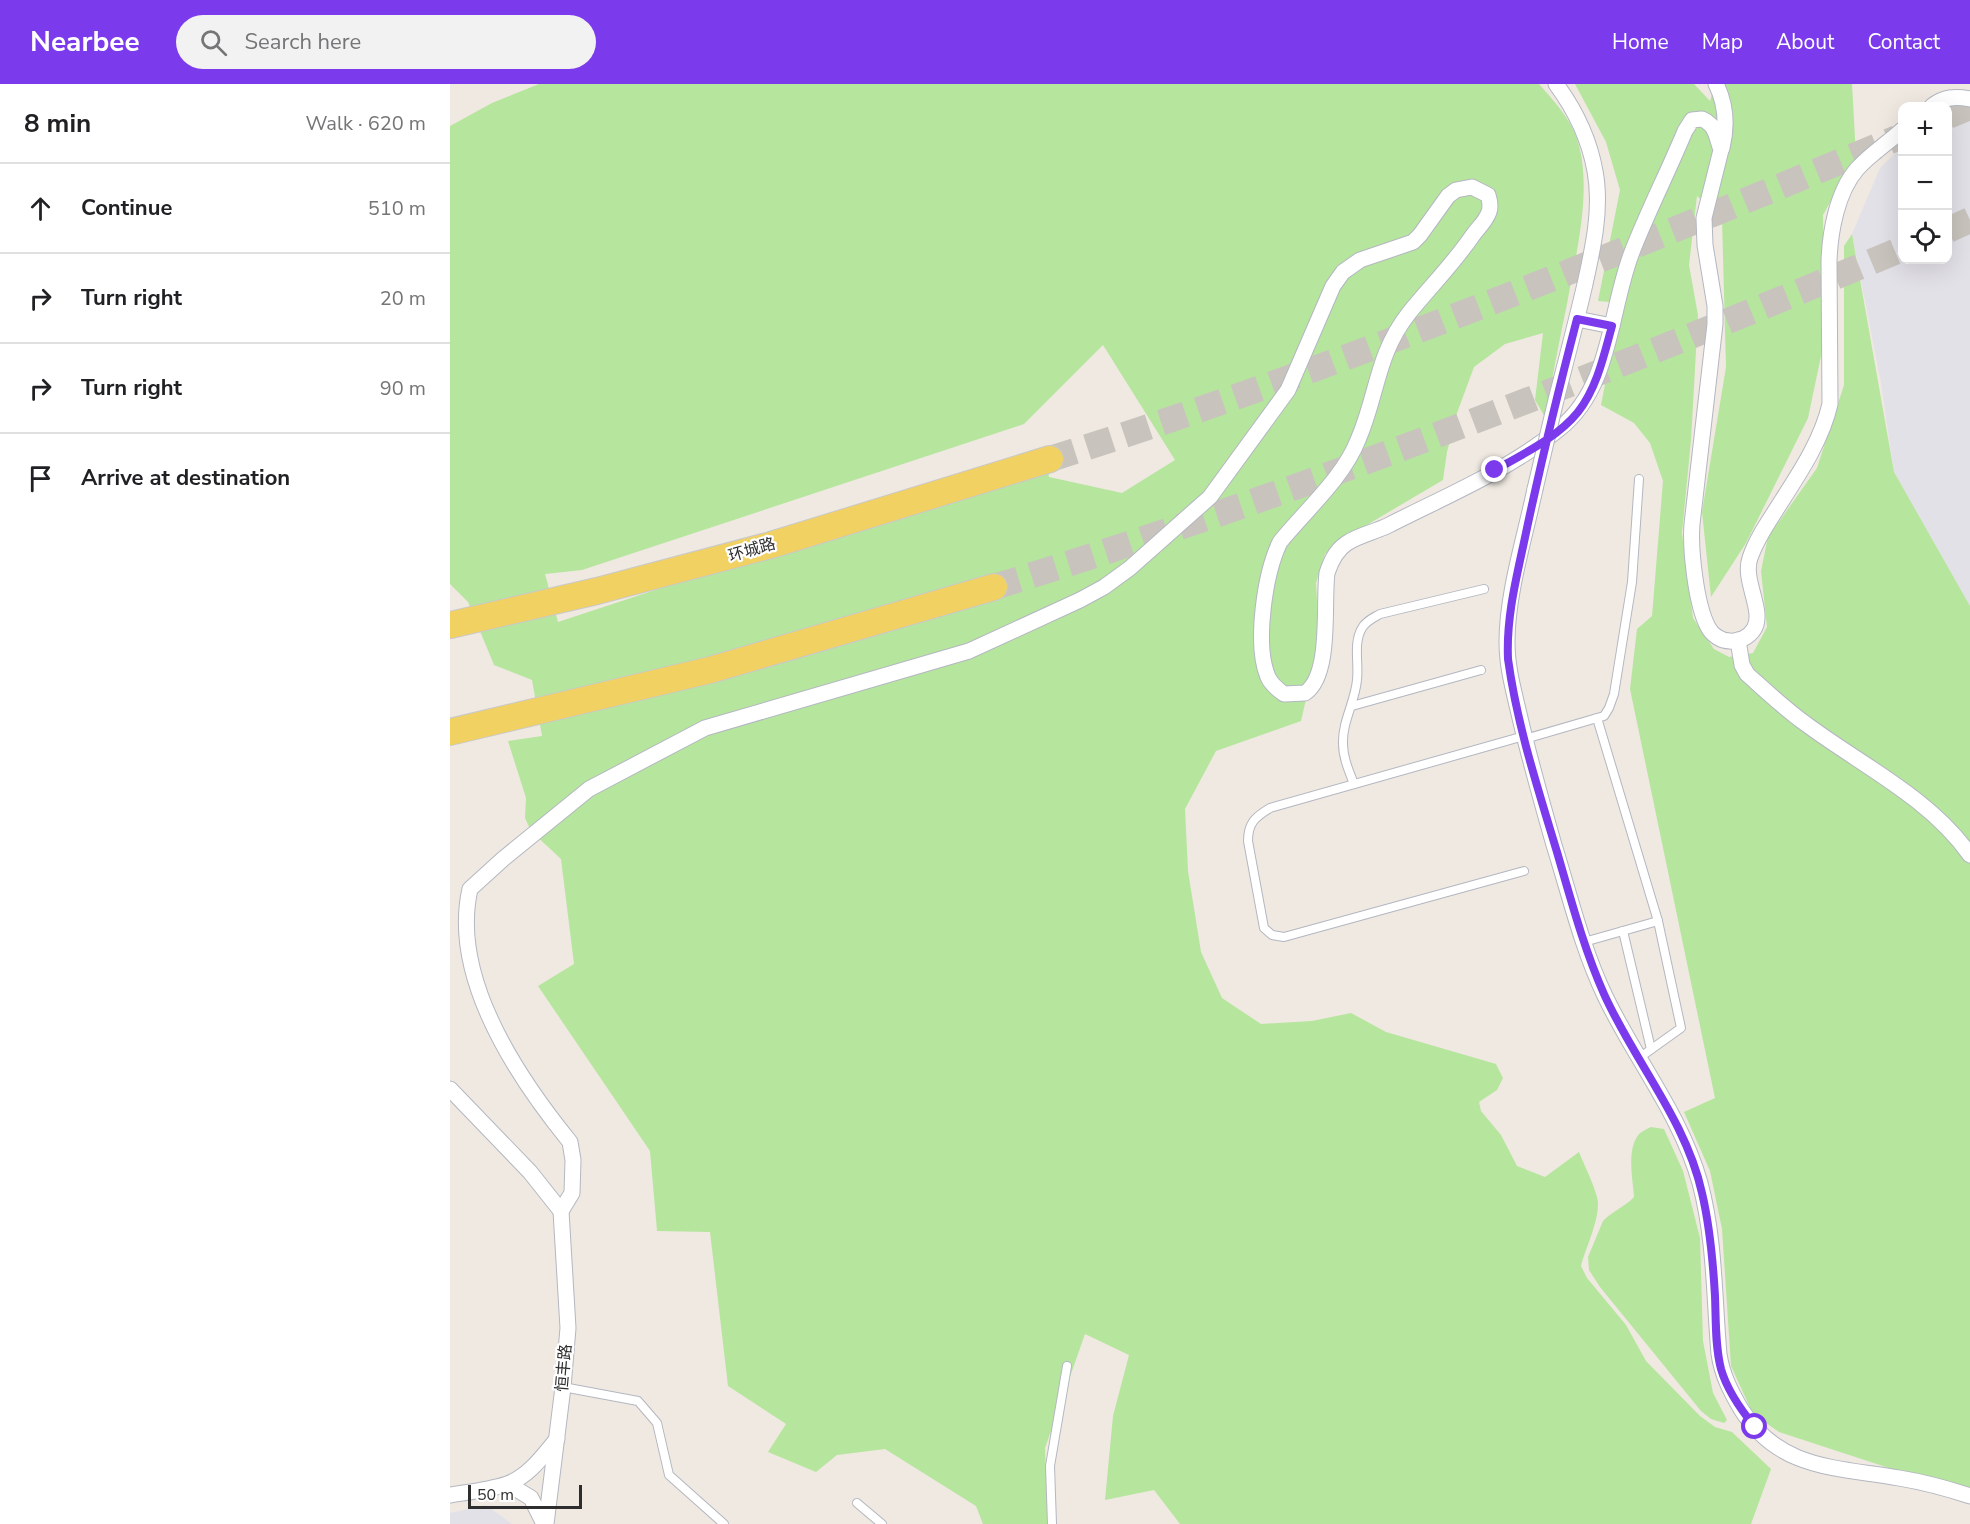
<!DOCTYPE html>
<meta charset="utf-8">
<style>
body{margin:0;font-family:"Nunito Sans","Noto Sans SC",sans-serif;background:#f2f2f2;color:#202124}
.controls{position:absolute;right:18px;top:18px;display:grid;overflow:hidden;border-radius:12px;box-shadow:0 6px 24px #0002}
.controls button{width:54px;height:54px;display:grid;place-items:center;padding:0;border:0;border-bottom:2px solid #e0e0e0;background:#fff;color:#202124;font:30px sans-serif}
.scale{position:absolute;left:18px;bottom:15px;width:114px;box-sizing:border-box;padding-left:6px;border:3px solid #2e2e2e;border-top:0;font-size:16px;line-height:21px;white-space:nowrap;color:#2e2e2e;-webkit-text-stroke:4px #fff;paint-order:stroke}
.stop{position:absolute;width:18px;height:18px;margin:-14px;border:4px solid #7c3aed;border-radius:50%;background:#fff}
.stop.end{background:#7c3aed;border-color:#fff;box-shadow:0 2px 6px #0008}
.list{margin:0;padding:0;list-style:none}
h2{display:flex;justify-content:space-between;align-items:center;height:78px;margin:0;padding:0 24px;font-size:26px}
h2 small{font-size:20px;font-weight:400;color:#757577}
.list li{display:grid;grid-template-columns:39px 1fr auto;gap:18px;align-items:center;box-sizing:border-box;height:90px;padding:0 24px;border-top:2px solid #e0e0e0}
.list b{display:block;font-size:22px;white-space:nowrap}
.list em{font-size:20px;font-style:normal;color:#757577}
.icon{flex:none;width:33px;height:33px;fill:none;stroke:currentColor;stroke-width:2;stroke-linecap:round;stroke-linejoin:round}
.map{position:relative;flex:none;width:1520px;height:1440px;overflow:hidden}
header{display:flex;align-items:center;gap:36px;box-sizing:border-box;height:84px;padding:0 30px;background:#7c3aed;color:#fff}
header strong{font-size:28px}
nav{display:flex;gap:33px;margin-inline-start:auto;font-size:21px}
.search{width:420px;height:54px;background:#f2f2f2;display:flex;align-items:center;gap:15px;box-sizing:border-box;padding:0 21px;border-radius:33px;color:#757577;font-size:22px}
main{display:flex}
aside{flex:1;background:#fff}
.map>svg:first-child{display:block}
</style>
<header>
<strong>Nearbee</strong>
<div class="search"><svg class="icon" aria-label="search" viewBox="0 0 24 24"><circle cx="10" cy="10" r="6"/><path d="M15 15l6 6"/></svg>Search here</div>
<nav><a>Home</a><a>Map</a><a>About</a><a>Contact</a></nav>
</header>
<main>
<aside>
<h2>8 min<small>Walk · 620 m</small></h2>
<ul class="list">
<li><svg class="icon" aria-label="ahead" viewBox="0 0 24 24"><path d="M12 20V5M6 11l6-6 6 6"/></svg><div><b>Continue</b></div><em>510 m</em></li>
<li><svg class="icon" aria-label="right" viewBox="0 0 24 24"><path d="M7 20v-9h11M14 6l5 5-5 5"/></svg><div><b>Turn right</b></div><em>20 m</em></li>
<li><svg class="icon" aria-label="right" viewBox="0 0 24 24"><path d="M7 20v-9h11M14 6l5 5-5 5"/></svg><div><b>Turn right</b></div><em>90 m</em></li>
<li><svg class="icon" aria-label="arrive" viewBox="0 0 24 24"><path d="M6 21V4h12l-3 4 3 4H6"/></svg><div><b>Arrive at destination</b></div></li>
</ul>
</aside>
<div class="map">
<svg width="1520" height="1440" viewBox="0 0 1520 1440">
<rect width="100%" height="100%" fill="#efe9e1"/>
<g fill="#e3e1e8">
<path d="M1520,22V522L1444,388L1431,299L1402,150L1430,84L1452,63V176H1498V23Z"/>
<path d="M36,1421L62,1440H0V1429Z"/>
</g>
<g fill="#b6e59e" fill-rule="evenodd">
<path d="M89,0H1089C1102,15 1119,33 1126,52C1144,102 1126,169 1117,220C1109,258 1102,295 1095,333L1085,316L1093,249L1055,260L1024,283L1007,329L997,368L993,396L888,458L875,470L866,499L868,535L866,572L851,637L766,667L735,725L738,787L751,868L772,914L811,940L862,937L901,929L936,948L1046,980L1053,994L1047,1006L1029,1018L1031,1027L1051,1051L1067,1082L1095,1093L1129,1068C1135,1083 1143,1098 1147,1113C1152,1131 1136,1163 1131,1182L1137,1194L1176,1241L1196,1277L1250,1332L1265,1343L1282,1348L1321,1385L1301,1440H730L704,1406L655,1416L663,1332L679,1271L635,1250L595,1364L598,1440H533L526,1422L435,1365L387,1371L366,1388L318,1368L336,1340L278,1302L260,1148L207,1147L200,1067L88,902L124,880L111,775L81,747L75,734L76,714L58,657L92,652L82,596L44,581L18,518L0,500V42L42,19ZM653,261L725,376L672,409L599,393L596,377L108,538L95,490L132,486L574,340Z"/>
<path d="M1125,0H1244L1260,17L1265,0H1402L1406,72L1373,131L1375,253L1358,334L1296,459L1261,513L1252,428L1276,283L1272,135L1247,112L1239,181L1248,231L1241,356L1232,449L1243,534L1264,565L1279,573L1303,569L1317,543L1311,487L1318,453L1367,384L1394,301V162L1402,150L1444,388L1520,522V1405L1439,1384L1329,1348L1303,1330L1281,1282L1272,1145L1260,1087L1234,1028L1265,1014L1180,605L1187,545L1202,532L1213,397L1200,359L1184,339L1151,321L1171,219L1148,217L1170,106L1156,58Z"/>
<path d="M1201,1043L1214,1045L1233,1087L1250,1154L1253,1257L1263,1309L1277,1336L1274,1339L1261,1335L1251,1327L1150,1203L1139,1186L1138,1173L1153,1137C1162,1127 1175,1123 1184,1113C1183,1095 1176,1066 1189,1050C1192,1047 1197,1045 1201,1043Z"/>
</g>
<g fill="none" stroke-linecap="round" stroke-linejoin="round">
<g stroke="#c8c4bd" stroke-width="26" stroke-dasharray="26 13" stroke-linecap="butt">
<path d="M1498,32L1520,23"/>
<path d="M1498,146L1520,136"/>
<path d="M600,375C888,284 1168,170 1447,54"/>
<path d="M544,503C853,408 1154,290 1452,165"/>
</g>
<g stroke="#b4b7c1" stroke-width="10">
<g id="lane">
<path d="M902,622L1031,586"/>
<path d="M1147,634L1208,837L1231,944L1189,974"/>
<path d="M1075,655L1154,632L1159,624L1164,610L1182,498L1189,395"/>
<path d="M904,700C899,687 893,674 893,660C892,638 905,618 907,596C909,579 903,559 912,544C916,537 923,534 930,530L1034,505"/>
<path d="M1074,787L834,853L822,851L814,844L798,757C798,739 805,733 820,724L1074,652"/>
<path d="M1173,847L1201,965"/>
<path d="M1134,858L1208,837"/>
<path d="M113,1303L188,1317L207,1339L219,1391L274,1440"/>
<path d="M407,1419L432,1440"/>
<path d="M602,1440L600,1382L617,1282"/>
</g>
</g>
<g stroke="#b4b7c1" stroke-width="17">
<g id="street">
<path d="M1106,0C1126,27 1139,54 1145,87C1152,124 1143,164 1135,200C1126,239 1116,277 1106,316"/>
<path d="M1266,0C1276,20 1277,43 1272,64"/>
<path d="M1482,22C1494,13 1505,12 1520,15"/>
<path d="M1127,235L1162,242"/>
<path d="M1085,405C1075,453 1057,509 1057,558C1057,584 1064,608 1070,634C1080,677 1092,719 1104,761C1120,812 1132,864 1155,912C1185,975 1231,1031 1250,1099C1265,1155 1264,1213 1269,1270C1272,1291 1281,1308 1291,1325C1329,1386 1386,1383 1449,1394C1473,1398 1496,1404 1520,1412"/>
<path d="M1288,556L1292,581L1297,590C1316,607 1335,625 1356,640C1411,681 1480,714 1520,771"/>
<path d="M0,1005L80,1088L111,1127"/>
<path d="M111,1127L122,1109L123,1076L120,1058C68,994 0,893 20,805L53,775L139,705L255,644L519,567L630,516L654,503L680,484L760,413L838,306L883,202L893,188L910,176L963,158L970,151L998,112L1006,106L1022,103L1038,111C1040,117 1041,122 1039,128C1036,137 1028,144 1023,151C1004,179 980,203 959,229C926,271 928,310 908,356C893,394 856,426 830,458C815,489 804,560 818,593C821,600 827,605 834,610L855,609C882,591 873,519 877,489C881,477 886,466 897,459C909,451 925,448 939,441C996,412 1059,386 1109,345C1162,303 1159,227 1182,168C1198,127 1218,88 1235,47L1242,36L1252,35L1256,37L1262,42L1266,50L1271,66L1254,134L1255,161L1265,222V240L1242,440C1240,465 1246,521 1258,543C1262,551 1271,557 1280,557C1289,558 1299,553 1304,545C1315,527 1292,496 1300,474C1307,453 1320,436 1331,418C1351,387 1372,355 1380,320L1379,177C1380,148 1387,108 1407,85C1420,70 1438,59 1452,46"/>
<path d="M58,1400L81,1414L94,1440"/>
<path d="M0,1411C19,1408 39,1406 57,1400C78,1393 93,1372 107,1355"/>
<path d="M96,1440L113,1303L118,1244L111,1127"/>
</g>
</g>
<g stroke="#c9c9c9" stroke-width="28">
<g id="primary">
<path d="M0,541L147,507L321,461L600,375"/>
<path d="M0,648L260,586L544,503"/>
</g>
</g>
<use href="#lane" stroke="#fff" stroke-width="8"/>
<use href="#street" stroke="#fff" stroke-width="15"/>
<use href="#primary" stroke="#f2d163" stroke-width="26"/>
<g stroke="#b4b7c1" stroke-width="17" stroke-linecap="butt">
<path id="street-bridge" d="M1085,405L1106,316"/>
</g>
<use href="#street-bridge" stroke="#fff" stroke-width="15"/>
</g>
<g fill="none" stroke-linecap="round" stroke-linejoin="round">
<path stroke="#7c3aed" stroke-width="8" d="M1045,386C1073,370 1107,354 1128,328C1147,304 1154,271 1162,242L1127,235C1109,304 1092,374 1077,444C1068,488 1056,530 1058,575C1067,641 1088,705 1107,768C1121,816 1134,865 1154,910C1184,977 1236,1036 1252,1109C1260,1143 1263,1177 1265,1212C1266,1236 1265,1262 1271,1285C1277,1306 1291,1326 1305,1343"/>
</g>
<g text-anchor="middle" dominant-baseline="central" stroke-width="4.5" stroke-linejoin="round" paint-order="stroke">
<g font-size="16" fill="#2e2e2e" stroke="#fff">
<text transform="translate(302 466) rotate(-16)">环城路</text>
<text transform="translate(114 1284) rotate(-85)">恒丰路</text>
</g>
</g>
</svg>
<div class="controls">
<button>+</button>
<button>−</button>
<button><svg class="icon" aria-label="locate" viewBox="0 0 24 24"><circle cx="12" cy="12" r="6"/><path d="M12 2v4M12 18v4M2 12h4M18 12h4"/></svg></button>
</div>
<div class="scale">50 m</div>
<div class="stop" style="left:1305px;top:1343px"></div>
<div class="stop end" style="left:1045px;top:386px"></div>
</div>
</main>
